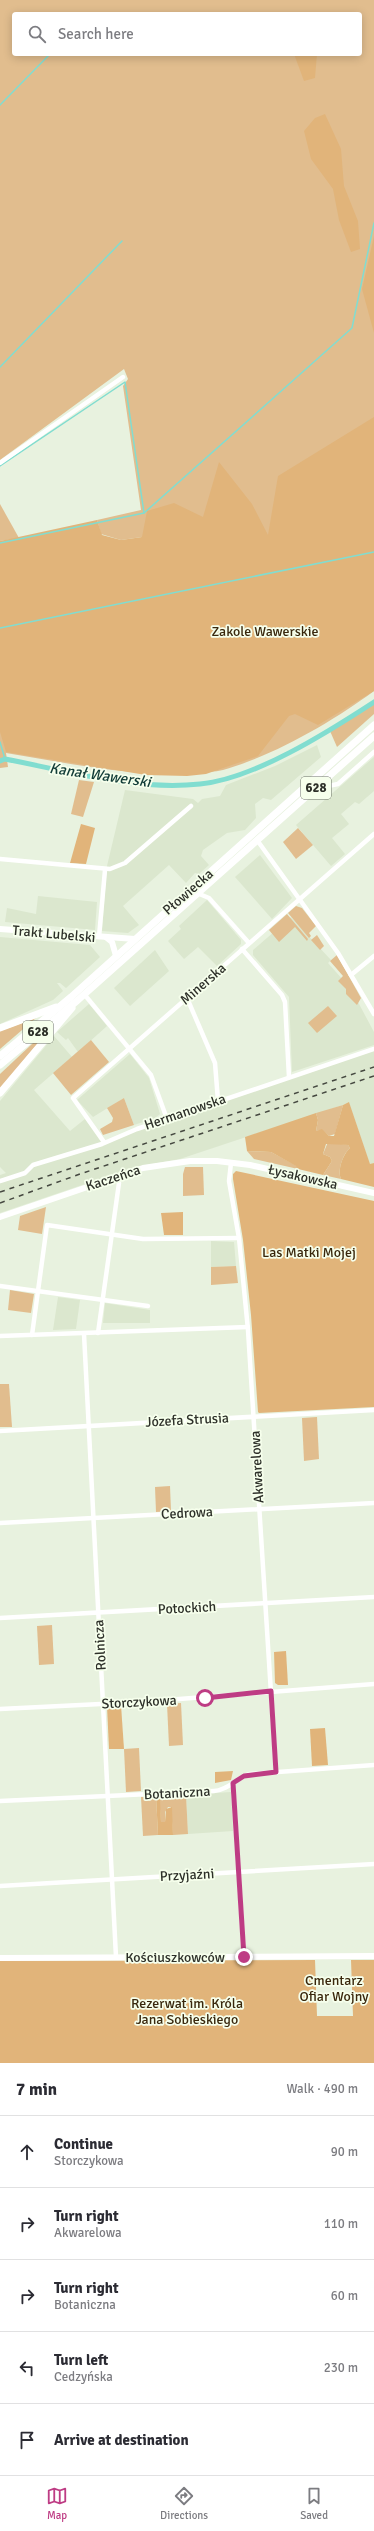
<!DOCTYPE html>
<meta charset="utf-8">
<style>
body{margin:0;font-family:Signika,sans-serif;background:#f7f7f7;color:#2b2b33}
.stop{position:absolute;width:12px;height:12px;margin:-9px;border:3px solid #be3c84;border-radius:50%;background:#fff}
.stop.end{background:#be3c84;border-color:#fff;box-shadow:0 1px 4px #0008}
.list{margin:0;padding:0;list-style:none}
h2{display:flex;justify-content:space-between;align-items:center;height:52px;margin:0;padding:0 16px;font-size:17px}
h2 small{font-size:13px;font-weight:400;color:#7c7c81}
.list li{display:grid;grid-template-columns:26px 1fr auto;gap:12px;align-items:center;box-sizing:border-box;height:72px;padding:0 16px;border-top:1px solid #e1e1e2}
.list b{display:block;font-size:15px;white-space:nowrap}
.list p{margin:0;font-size:13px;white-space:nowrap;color:#7c7c81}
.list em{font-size:13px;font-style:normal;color:#7c7c81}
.icon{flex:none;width:22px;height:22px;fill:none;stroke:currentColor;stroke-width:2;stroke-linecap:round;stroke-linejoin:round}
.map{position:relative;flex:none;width:374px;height:2063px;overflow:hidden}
.search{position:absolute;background:#fff;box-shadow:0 2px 10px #0003;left:12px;right:12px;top:12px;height:44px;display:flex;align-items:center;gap:10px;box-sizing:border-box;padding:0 14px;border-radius:4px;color:#7c7c81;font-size:15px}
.sheet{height:412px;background:#fff}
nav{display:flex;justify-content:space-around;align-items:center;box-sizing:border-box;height:56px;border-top:1px solid #e1e1e2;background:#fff;font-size:11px;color:#7c7c81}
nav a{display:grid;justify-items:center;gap:2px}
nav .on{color:#be3c84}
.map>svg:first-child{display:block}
</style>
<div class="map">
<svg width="374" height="2063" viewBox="0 0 374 2063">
<rect width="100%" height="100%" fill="#e8f2df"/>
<g fill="#dbe7ce">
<path d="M317,745L321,757L271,800L263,798L255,804L256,818L245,830L227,833L203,850L201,856L209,865L199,874L195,873L186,883L169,865L123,906L139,925L128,933L102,931L107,866L125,790L193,799L198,803L202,799L220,796L226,785L275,766Z"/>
<path d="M374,757V791L359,804L355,802L341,814L349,824L332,838L345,854L331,866L296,825Z"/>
<path d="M260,855L292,898L272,919L235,877Z"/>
<path d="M38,896L97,902L95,930L5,922L7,908L36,914Z"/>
<path d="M207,900L241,940V944L217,966L198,947L184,959L168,941L181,929L179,926Z"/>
<path d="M291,917L331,960L328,963L351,989L374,1032V1045L292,1072L289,997L253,955V950Z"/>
<path d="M0,937L90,945L100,957L66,988L60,983H57L63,991L53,1000L0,1024Z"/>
<path d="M155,950L169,971L130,1006L114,988Z"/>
<path d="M89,1004L107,1026L78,1052L68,1038L66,1040L57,1032Z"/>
<path d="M54,1036L72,1057L34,1090L70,1131L85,1119L101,1142L374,1050V1163L370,1165L349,1103L180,1159L135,1167L0,1213V1175L6,1173L0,1167V1101Z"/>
<path d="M130,1054L149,1078L160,1114L155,1118L134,1125L124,1098L93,1117L77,1100Z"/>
<path d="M211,1241L234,1242L236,1266L211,1267Z"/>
<path d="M58,1297L80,1300L76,1329L53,1330Z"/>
<path d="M105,1303L150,1310V1323H103Z"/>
<path d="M231,1792L233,1831L188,1834L186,1795Z"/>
</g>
<g fill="#e1bd8e" fill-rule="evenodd">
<path d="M0,0H374V691C332,722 273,756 223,770C215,772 205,772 196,772C132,778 69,763 6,753L8,767L0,768V659L142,537L121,540L101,534L97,520L141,510L123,386L128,379L124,369L0,460ZM14,14H360V54H14Z"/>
<path d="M0,504L19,538L0,541Z"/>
<path d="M374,703V714L337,747L330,731Z"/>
<path d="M79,780L94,782L83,817L71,814Z"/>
<path d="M298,828L313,845L296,859L283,842Z"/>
<path d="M296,906L302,908L316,926L309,933L311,936L309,938L288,913Z"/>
<path d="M287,914L308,939L307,941L295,927L279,942L269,930Z"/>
<path d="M317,935L324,946L320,950L311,940Z"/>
<path d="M337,955L361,998L357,1005L346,994V989L338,981L343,976L330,961Z"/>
<path d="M328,1006L337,1016L317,1033L308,1023Z"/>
<path d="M36,1018L0,1049V1031Z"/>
<path d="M48,1029L49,1030L0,1089V1074Z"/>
<path d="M91,1040L109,1062L71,1095L53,1073Z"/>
<path d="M124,1098L134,1125L103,1135L100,1129L112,1122L113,1118L107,1108Z"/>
<path d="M343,1105L335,1134L329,1136L322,1130L316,1131L318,1120L316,1113Z"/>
<path d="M328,1142L348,1145L350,1148C343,1154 337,1170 341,1179L323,1175L332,1161L330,1157L323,1154Z"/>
<path d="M247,1151L271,1152L297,1166L298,1169L254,1159Z"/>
<path d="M185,1167H203L204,1195L183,1196V1174Z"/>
<path d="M46,1207L42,1234L18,1230L20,1216Z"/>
<path d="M236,1266L238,1283L211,1285V1267Z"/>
<path d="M10,1290L34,1294L31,1313L8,1310Z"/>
<path d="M0,1384H9L12,1427H0Z"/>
<path d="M317,1417L319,1459L304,1461L302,1418Z"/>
<path d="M170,1486L171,1511L156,1512L155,1487Z"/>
<path d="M52,1625L54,1664L39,1665L37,1626Z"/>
<path d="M181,1703L183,1745L169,1746L167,1704Z"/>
<path d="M139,1748L141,1791L126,1792L124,1749Z"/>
<path d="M186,1795L188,1834L173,1835L171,1807H168L165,1812V1822H161L159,1796Z"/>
<path d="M156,1796L158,1835L143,1836L141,1797Z"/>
</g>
<g fill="#e1b47a">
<path d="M294,54H317L315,78L304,81Z"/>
<path d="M325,114L341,149L344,186L358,221L360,249L351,252L339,220L333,189L311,159L304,131L315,118Z"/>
<path d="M374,236V333L362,289Z"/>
<path d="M374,417V691L318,725L295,714L289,716L258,756L206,774L187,776L146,775L6,752L0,732V541L97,520L102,535L121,540L142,537L147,511L174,503L203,517L219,462L252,504L268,535L278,476Z"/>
<path d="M81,824L95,828L86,864L70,863Z"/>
<path d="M349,1102L370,1164L374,1163V1187L341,1179C337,1170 343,1154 350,1148L348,1145L326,1144L323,1154L330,1157L332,1161L323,1175L298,1169L296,1166L271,1152L247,1151L245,1137L316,1113L318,1120L316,1131L322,1129L329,1136H334L343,1105Z"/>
<path d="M236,1171L374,1201V1407L259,1413L258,1412L251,1315L243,1240L233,1179V1174Z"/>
<path d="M183,1212V1235H164L161,1213Z"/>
<path d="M286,1651L288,1685H278L275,1683L274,1652Z"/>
<path d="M121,1705L124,1749H109L107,1706Z"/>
<path d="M325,1728L328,1765L312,1766L310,1729Z"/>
<path d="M233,1771L231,1780L215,1783V1772Z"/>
<path d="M156,1796L160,1799L161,1822H165L166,1809L172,1807L173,1835H158Z"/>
<path d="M315,1960L317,2016H353L351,1960H374V2063H0V1961Z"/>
</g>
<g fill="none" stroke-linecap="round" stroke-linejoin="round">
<g stroke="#81ddd0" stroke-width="1.5">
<path d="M89,14L90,13"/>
<path d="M0,105L50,54"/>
<path d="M0,367L122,241"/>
<path d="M0,466L125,382L144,513L0,543"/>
<path d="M144,513L352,328L374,223"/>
<path d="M0,628L374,552"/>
<path d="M0,742L5,759"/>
</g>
<path stroke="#81ddd0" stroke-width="5" d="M0,761L5,759C68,771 135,791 200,784C254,779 328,732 374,702"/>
<g stroke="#fff" stroke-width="4.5">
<path d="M0,463L123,377"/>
<path d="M318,788L338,784L374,752"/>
<path d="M257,840L338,953L374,1014"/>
<path d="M0,859L110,869L125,863L191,806"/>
<path d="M197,893L209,898L249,943"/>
<path d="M99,937L105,870"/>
<path d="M242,949L282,995L285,1002L289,1077"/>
<path d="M351,975L374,956"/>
<path d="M84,994L151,1075L167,1119"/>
<path d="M187,998L215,1063L218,1101"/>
<path d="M104,1142L73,1098L374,834"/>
<path d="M231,1163L229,1181L239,1238L248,1330L276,1772"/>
<path d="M0,1181L25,1173L33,1165L102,1144L137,1129L374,1049"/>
<path d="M0,1286L148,1306"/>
<path d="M98,1333L119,1183"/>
<path d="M84,1334L116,1957"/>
<path d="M32,1335L47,1225L143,1239L239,1238"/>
<path d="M0,1336L248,1327"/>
<path d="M0,1431L374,1410"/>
<path d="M0,1523L374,1503"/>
<path d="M0,1618L374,1597"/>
<path d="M0,1709L141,1702L374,1684"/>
<path d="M233,1783L244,1957"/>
<path d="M0,1801L214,1791C229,1790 237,1777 250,1774L374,1765"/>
<path d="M0,1886L374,1864"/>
</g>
<g stroke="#fff" stroke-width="6">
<path d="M0,929L135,939"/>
<path d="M107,938L112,942L116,956"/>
<path d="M0,1217L143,1168L190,1161H217L250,1165L374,1193"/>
<path d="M0,1958L374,1956"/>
</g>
<g stroke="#fff" stroke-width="7">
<path d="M0,1028L56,1007"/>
<path d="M0,1056L71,997L374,725"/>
<path d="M0,1065L78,1000L374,736"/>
<path d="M0,1093L72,1008"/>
</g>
<g stroke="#454840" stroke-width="1.5" stroke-dasharray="5 5" stroke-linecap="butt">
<path d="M0,1192L374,1067"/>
<path d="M0,1203L80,1174L374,1076"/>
</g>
</g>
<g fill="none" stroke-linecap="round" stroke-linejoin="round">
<path stroke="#be3c84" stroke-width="5" d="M205,1698L271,1691L276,1772L244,1776L233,1783L244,1957"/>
</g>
<g text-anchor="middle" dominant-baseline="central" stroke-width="3.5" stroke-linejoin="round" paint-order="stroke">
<g fill="#f6ffec" stroke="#696e64" stroke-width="1">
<rect x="301" y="777" width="30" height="22" rx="3"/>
<rect x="23" y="1021" width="30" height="22" rx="3"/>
</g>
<g font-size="13" font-weight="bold" fill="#2d3029">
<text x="316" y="788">628</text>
<text x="38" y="1032">628</text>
</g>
<g font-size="14" fill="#39270c" stroke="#f6ffec">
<text x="265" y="631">Zakole Wawerskie</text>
<text x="309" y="1252">Las Matki Mojej</text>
<text x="334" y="1980">Cmentarz<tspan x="334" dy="16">Ofiar Wojny</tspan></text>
<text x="187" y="2003">Rezerwat im. Króla<tspan x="187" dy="16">Jana Sobieskiego</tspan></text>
</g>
<g font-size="14" fill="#2d3029" stroke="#f6ffec">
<text transform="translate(188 892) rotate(-41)">Płowiecka</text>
<text transform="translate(54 934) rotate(5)">Trakt Lubelski</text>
<text transform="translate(203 984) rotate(-41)">Minerska</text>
<text transform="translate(185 1112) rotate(-19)">Hermanowska</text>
<text transform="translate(303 1177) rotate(13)">Łysakowska</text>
<text transform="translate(113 1178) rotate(-18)">Kaczeńca</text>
<text transform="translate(187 1420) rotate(-3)">Józefa Strusia</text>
<text transform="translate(257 1467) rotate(-93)">Akwarelowa</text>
<text transform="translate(187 1513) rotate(-3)">Cedrowa</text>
<text transform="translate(187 1608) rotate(-3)">Potockich</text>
<text transform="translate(100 1645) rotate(-93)">Rolnicza</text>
<text transform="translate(139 1702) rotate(-3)">Storczykowa</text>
<text transform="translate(177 1793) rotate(-3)">Botaniczna</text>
<text transform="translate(187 1875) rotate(-3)">Przyjaźni</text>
<text x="175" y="1957">Kościuszkowców</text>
</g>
<g font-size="15" font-style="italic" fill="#113c37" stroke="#f6ffec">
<text transform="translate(100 775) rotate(8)">Kanał Wawerski</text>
</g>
</g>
</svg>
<div class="stop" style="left:205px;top:1698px"></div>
<div class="stop end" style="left:244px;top:1957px"></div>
<div class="search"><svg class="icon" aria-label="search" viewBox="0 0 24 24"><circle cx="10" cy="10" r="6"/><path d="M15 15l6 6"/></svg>Search here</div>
</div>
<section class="sheet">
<h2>7 min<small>Walk · 490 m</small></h2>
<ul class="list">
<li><svg class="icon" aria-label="ahead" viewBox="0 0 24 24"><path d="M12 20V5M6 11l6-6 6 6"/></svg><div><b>Continue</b><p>Storczykowa</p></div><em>90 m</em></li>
<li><svg class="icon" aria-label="right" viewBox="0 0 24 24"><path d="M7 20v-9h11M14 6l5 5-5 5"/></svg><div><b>Turn right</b><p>Akwarelowa</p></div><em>110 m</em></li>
<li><svg class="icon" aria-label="right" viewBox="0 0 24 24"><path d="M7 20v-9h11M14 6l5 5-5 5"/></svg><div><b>Turn right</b><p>Botaniczna</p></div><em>60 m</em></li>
<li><svg class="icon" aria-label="left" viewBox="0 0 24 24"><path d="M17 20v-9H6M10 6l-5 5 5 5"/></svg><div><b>Turn left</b><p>Cedzyńska</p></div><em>230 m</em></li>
<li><svg class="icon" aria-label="arrive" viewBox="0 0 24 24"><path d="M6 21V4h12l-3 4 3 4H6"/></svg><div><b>Arrive at destination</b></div></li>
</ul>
</section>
<nav>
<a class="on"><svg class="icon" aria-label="map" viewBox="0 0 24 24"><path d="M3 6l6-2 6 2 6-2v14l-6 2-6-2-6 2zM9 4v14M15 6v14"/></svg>Map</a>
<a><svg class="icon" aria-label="directions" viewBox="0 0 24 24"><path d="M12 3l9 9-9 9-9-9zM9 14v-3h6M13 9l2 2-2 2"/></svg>Directions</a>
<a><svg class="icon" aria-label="saved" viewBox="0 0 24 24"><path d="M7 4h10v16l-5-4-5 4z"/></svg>Saved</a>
</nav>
